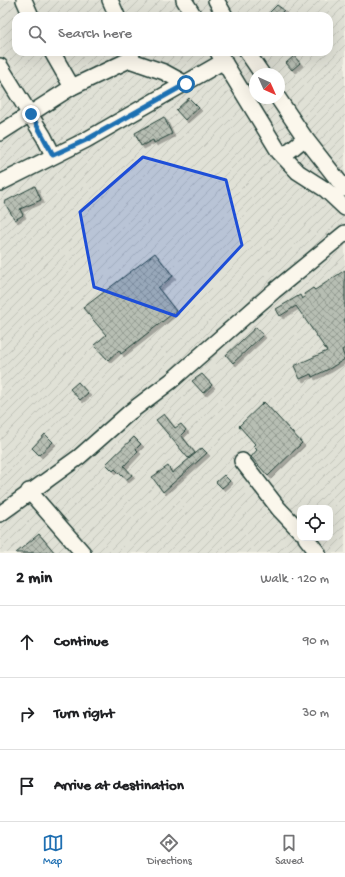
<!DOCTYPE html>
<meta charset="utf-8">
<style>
body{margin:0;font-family:"Gochi Hand",sans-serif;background:#f2f2f2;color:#202124}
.controls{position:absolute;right:12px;bottom:12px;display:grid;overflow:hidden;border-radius:8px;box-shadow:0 4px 16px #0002}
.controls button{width:36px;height:36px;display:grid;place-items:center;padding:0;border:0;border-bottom:1px solid #e0e0e0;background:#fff;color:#202124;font:20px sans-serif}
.compass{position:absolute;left:249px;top:68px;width:36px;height:36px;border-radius:50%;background:#fff;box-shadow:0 4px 16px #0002;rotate:135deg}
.stop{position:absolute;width:12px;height:12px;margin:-9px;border:3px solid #1f6fb2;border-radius:50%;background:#fff}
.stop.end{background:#1f6fb2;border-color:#fff;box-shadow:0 1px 4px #0008}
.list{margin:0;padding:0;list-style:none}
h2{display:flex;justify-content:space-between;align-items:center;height:52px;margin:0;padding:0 16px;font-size:17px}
h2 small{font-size:13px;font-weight:400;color:#757577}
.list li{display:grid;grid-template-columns:26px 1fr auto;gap:12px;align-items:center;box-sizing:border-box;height:72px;padding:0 16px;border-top:1px solid #e0e0e0}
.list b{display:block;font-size:15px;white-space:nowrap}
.list em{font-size:13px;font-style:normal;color:#757577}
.icon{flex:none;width:22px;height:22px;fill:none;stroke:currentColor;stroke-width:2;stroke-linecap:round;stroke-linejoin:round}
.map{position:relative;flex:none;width:345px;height:553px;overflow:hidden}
.search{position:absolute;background:#fff;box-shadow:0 4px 16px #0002;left:12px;right:12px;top:12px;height:44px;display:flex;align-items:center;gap:10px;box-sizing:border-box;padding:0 14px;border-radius:12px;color:#757577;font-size:15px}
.sheet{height:268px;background:#fff}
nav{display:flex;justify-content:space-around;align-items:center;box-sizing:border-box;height:56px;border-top:1px solid #e0e0e0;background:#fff;font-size:11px;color:#757577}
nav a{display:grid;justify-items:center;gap:2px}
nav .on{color:#1f6fb2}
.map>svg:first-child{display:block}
</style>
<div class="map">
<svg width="345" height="553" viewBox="0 0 345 553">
<defs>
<pattern id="industrial-furrows" width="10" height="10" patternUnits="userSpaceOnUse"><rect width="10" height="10" fill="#e0e1d6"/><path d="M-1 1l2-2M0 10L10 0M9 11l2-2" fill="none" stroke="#c0c2b8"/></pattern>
<pattern id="building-cross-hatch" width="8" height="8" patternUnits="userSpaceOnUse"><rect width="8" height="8" fill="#b7beb3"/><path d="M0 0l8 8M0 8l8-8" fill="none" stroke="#949c92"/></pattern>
<filter id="shadow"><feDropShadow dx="3" dy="3" stdDeviation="0" flood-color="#0004"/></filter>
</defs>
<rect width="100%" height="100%" fill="#f2f0e5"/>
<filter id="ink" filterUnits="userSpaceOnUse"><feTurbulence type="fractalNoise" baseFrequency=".025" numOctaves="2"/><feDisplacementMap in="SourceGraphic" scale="8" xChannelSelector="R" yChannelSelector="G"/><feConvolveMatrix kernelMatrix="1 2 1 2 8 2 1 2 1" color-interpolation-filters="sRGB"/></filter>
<g filter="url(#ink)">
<path fill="url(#industrial-furrows)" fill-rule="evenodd" d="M0,0H345V553H0ZM16,16H329V52H16ZM255,74H279V98H255ZM300,508H330V538H300Z"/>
<g fill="url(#building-cross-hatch)" stroke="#1f3d34" filter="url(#shadow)">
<path d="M277,5L284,10L278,16H266Z"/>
<path d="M294,56L300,63L292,70L286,63Z"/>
<path d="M189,98L199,108L185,120L176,110Z"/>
<path d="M164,117L172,134L154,143L153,140L141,146L135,133Z"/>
<path d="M35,186L41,200L20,209L23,215L15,220L4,202Z"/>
<path d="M155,253L173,276L158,288L176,311L121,354L119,350L108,360L94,345L106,335L83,308Z"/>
<path d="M345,270V348L342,350L345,359L329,369L312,377L311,374L300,379L294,366L327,351L296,306L280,316L276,309L300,295L302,299L305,297L304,294L313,288L315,290Z"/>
<path d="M256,327L263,335L233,363L226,355Z"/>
<path d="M202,374L212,385L203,393L192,381Z"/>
<path d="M78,382L88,393L80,400L70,389Z"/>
<path d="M264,402L302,443L268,476L251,457L257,450L253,446L255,444L239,426Z"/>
<path d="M164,414L175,428L181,424L186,430L181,435L195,453L188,458L156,420Z"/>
<path d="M45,434L53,442L39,455L32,448Z"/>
<path d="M134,437L141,444L136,449L138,451L124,466L132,475L126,480L115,469L113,471L106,464Z"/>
<path d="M202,448L207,453L163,492L152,477L168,466L172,473Z"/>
<path d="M224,475L230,481L222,488L216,482Z"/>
<path d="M39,534L55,553H16Z"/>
</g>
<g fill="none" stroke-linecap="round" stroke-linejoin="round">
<g stroke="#1f3d34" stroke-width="18">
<g id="minor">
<path d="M24,0L31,16"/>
<path d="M110,0L117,16"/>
<path d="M184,0L194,16"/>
<path d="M216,0L225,16"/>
<path d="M52,52L72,87"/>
<path d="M218,52L279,152L298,172L326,190L345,208"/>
<path d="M247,52L262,74"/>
<path d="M129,60L164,72L186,84"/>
<path d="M0,66L44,137L53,155"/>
<path d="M278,98L305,138L345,189"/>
<path d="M0,133L72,87L129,60L132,52"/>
<path d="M283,156L305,138"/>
<path d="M0,183L86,140L224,61"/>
<path d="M242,461L279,509L300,531"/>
<path d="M29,491L83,553"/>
<path d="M0,514L79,457L130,412L171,381L274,291L345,233"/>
<path d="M306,538L318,553"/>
</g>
</g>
<use href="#minor" stroke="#fbf7ec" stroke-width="15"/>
</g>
</g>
<g fill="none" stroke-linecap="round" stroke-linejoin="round" filter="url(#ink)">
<path stroke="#1f6fb2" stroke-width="5" d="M31,114L53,155L86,140L186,84"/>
</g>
<path fill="#1d4ed8" fill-opacity="0.2" stroke="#1d4ed8" stroke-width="3" stroke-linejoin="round" d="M143,157L226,180L242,245L176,316L94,287L80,212Z"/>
</svg>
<div class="controls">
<button><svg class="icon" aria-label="locate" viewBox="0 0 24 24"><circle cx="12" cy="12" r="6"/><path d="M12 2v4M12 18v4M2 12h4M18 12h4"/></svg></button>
</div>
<svg class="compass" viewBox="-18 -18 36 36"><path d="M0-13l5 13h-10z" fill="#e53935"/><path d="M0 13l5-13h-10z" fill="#757577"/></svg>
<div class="stop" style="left:186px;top:84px"></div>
<div class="stop end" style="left:31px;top:114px"></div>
<div class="search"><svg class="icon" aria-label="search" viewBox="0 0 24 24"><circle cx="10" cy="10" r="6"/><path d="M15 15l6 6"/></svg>Search here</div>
</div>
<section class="sheet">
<h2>2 min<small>Walk · 120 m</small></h2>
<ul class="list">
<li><svg class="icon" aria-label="ahead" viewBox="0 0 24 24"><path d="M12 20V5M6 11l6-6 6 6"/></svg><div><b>Continue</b></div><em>90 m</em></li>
<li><svg class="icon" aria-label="right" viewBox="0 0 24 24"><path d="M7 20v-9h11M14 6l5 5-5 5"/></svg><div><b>Turn right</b></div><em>30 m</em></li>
<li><svg class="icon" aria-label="arrive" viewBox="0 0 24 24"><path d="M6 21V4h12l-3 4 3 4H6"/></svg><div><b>Arrive at destination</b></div></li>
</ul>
</section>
<nav>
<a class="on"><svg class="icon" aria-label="map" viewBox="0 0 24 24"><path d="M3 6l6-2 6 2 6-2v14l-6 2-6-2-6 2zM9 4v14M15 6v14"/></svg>Map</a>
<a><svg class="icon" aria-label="directions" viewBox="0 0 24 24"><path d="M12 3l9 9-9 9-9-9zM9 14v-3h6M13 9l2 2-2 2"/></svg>Directions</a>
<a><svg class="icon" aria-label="saved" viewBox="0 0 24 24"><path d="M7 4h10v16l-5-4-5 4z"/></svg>Saved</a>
</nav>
